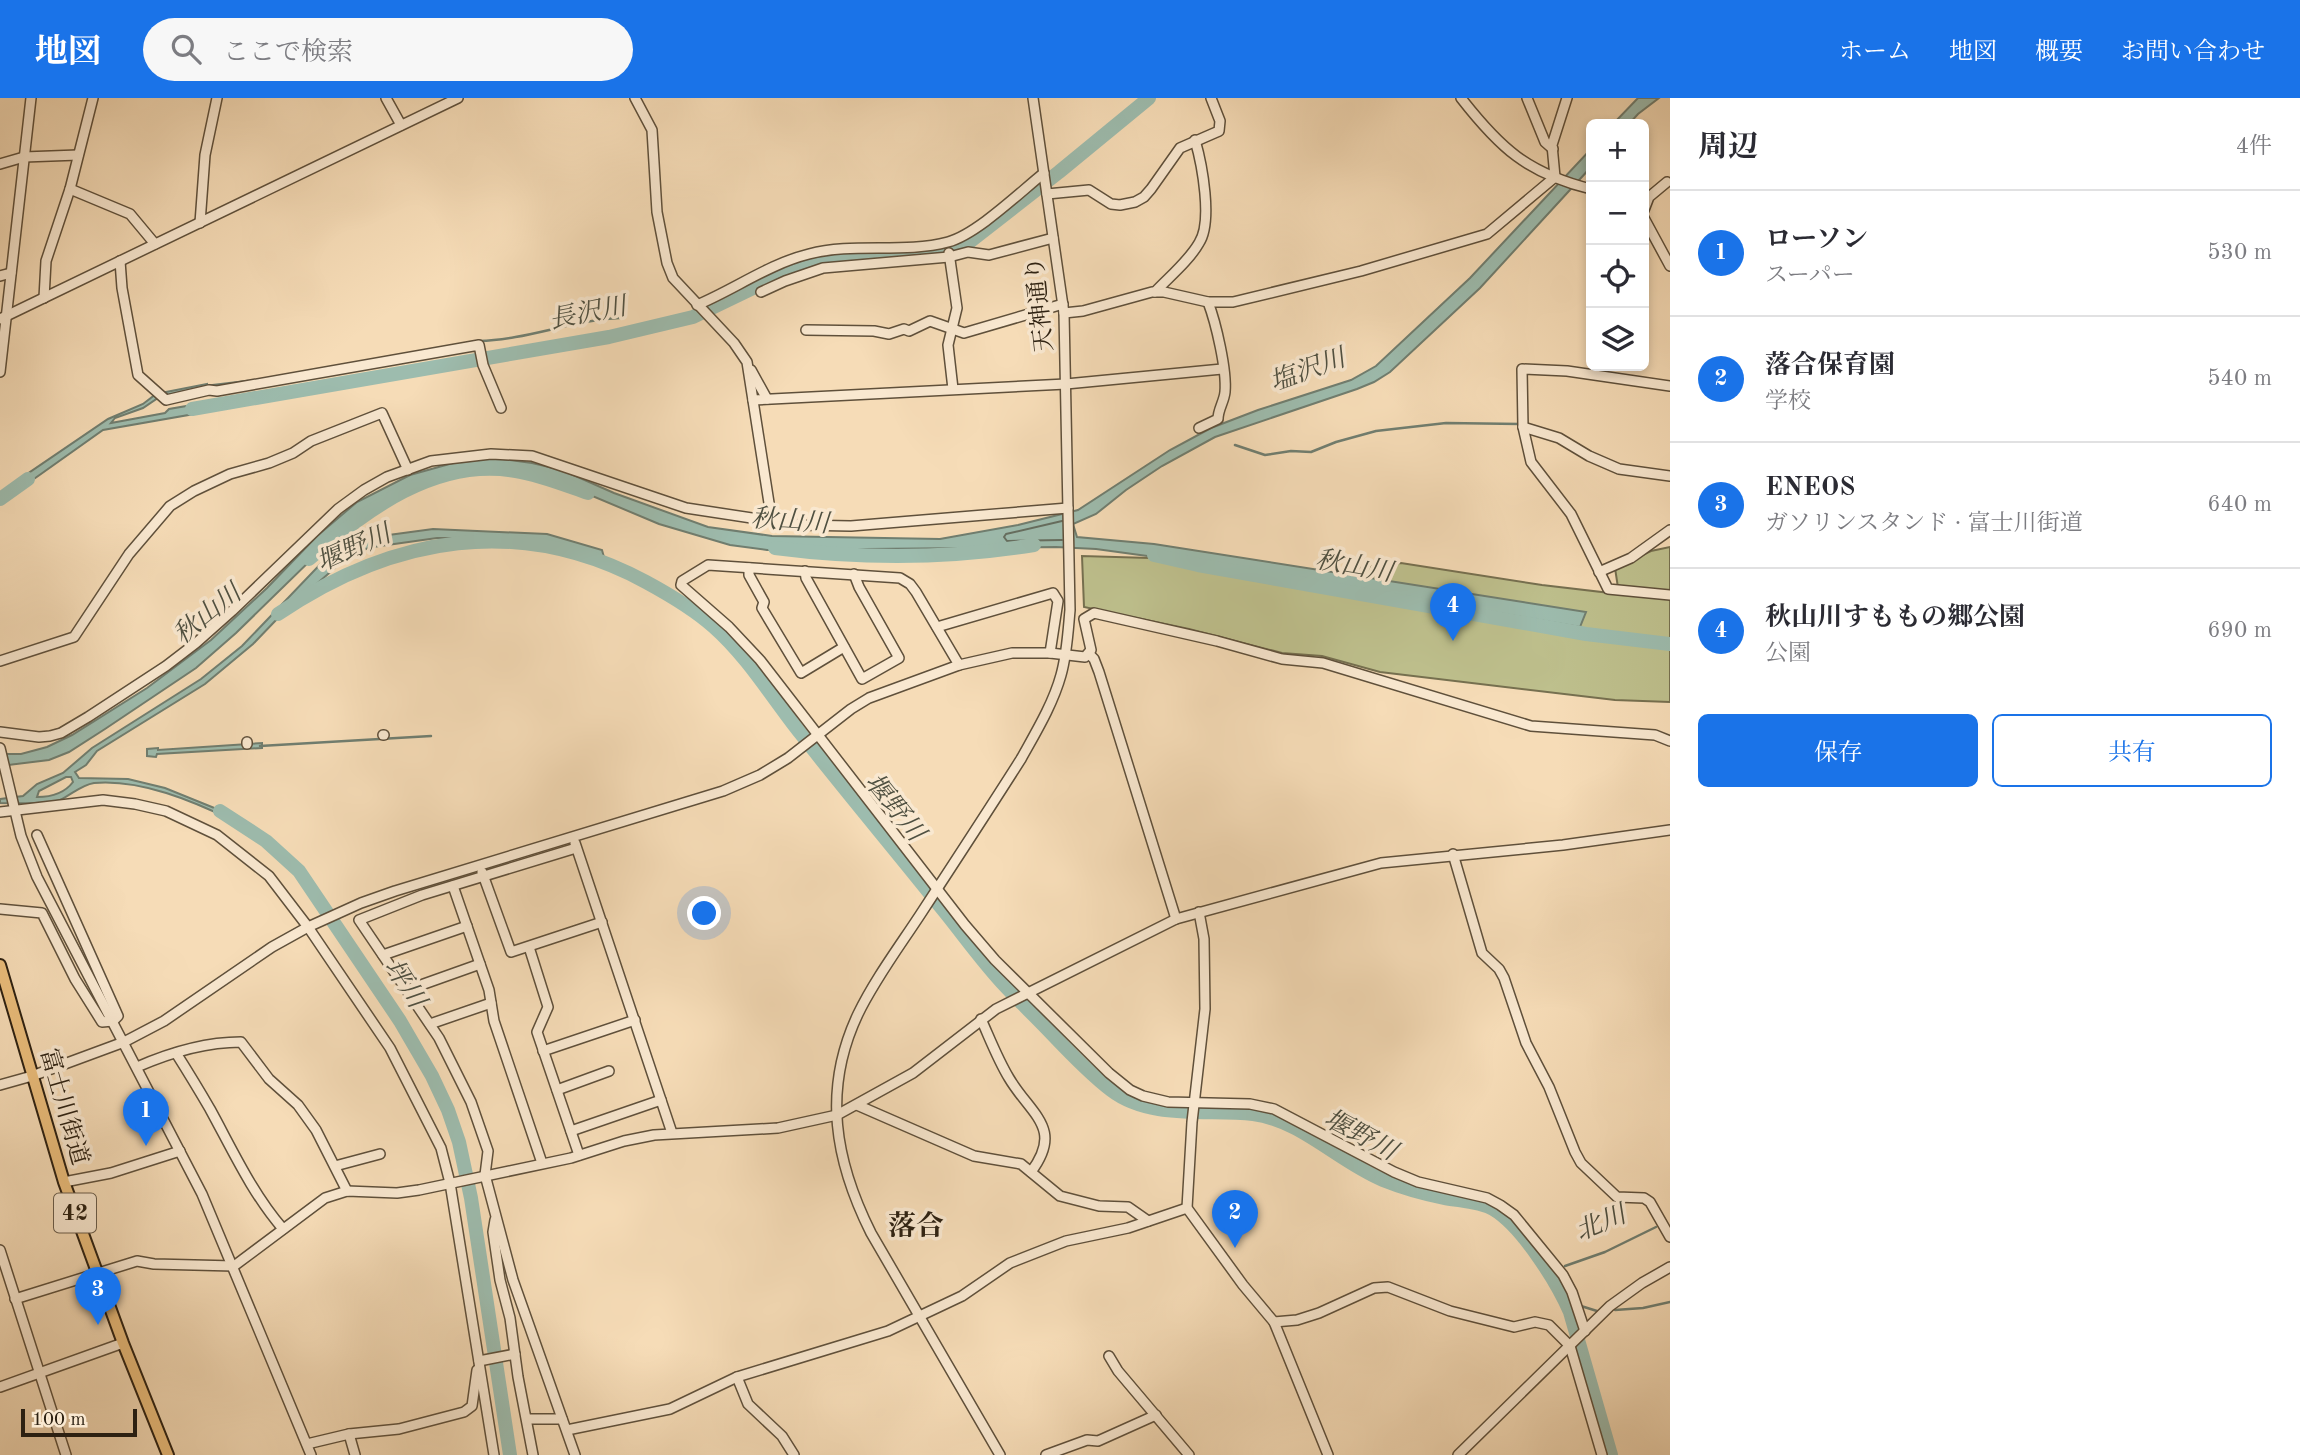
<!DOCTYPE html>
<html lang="ja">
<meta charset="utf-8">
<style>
body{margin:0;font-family:"Old Standard TT","Noto Serif JP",serif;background:#f7f7f7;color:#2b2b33}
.controls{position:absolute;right:21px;top:21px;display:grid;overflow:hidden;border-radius:10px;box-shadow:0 4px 10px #0003}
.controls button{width:63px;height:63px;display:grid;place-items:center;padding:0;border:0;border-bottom:2px solid #e1e1e2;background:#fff;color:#2b2b33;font:35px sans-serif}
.scale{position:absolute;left:21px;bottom:18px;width:116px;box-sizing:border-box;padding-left:7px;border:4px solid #2d2112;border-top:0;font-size:19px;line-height:24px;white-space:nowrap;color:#2d2112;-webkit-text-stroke:5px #f9e8d0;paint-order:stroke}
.you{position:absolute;left:705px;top:816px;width:24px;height:24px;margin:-18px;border:5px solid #fff;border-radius:50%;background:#1a73e8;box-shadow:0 0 0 10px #1a73e833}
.badge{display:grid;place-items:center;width:46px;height:46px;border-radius:50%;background:#1a73e8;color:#fff;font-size:23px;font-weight:700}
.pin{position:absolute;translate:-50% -58px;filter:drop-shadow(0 2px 4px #0008)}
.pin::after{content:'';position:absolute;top:37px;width:24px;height:21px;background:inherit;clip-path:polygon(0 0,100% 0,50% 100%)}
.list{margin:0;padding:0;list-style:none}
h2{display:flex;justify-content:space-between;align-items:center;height:91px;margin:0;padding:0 28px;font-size:30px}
h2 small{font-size:23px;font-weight:400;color:#7c7c81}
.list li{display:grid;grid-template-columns:46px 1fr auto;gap:21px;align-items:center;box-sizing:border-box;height:126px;padding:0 28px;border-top:2px solid #e1e1e2}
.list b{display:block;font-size:26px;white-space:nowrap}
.list p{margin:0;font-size:23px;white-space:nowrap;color:#7c7c81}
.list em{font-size:23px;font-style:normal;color:#7c7c81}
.actions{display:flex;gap:14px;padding:21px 28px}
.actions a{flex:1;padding:16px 0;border:2px solid #1a73e8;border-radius:10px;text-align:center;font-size:24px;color:#1a73e8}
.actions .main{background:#1a73e8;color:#fff}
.icon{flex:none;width:38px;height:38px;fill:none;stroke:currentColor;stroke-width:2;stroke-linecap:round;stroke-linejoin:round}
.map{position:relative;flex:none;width:1670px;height:1357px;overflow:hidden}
header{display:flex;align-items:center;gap:42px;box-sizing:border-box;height:98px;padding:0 35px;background:#1a73e8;color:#fff}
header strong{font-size:33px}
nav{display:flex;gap:38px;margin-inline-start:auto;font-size:24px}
.search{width:490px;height:63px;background:#f7f7f7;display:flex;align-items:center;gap:18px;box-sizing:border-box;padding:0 24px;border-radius:38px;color:#7c7c81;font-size:26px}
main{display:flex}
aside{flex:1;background:#fff}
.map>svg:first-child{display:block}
</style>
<header>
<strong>地図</strong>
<div class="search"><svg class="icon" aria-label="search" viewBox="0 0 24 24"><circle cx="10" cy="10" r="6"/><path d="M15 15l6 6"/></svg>ここで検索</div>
<nav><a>ホーム</a><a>地図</a><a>概要</a><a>お問い合わせ</a></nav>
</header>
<main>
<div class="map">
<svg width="1670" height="1357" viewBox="0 0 1670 1357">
<rect width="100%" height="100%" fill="#f6dcb7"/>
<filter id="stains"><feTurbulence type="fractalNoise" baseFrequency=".00286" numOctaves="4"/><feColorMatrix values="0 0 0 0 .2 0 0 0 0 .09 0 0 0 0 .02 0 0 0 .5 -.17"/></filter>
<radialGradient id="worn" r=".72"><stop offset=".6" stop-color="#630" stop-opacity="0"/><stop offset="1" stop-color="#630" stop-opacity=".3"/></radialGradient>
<path fill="#bec08d" stroke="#767050" stroke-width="2" d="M1670,449V604L1615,602L1380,574L1322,558L1282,555L1189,531L1084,509L1082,458L1150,460L1293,487L1350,471L1401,465L1542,487L1619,496L1615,470L1651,453Z"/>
<g fill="#9dbcae" stroke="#707e70" stroke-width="2" fill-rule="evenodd">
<path d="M1638,0H1659L1638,16L1629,26H1613Z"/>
<path d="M1591,51V69L1480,190L1390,274L1374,284L1357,291L1215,339L1162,368L1126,392L1096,416L1073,426L1077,439L1154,446L1586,514L1580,529L1228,469L1096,451L1056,449L767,452L730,447L659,426L533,373L490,367L455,373L413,384L357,417L236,535L196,570L105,631L69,654L49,662L0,668V656H21L47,649L72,637L147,590L211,542L267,490L317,438L357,404L410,377L453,365L488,359L532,365L562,372L614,395L708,429L772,438L940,441L1018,427L1078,412L1170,352L1211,330L1258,312L1351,282L1376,268L1470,180Z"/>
<path d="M207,286V289L158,300L143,310L115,320L111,325L165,315L169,311L210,304V309L196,313L194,316L103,332L17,393L11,387L108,321L143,306L156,296Z"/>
<path d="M433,431L547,436L602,452L605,463L556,449L522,443L470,440H437L373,449L352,455L278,520L253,546L205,586L97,653L86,667L75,674L79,680L128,681L165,690L239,720L234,723C193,703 141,681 94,685C81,687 71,697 60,702C45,707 16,705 0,705V701L23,698L37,686L63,675L92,650L201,581L242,548L330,456L359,441ZM66,679H71L73,684C64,696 51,699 37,699L39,693Z"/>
<path d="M262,645V650L157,656L156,659L147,658V651L158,650V652Z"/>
</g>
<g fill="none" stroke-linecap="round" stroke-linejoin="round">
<path stroke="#656e60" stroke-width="2" d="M1062,423L1006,436L1004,439L1007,443L1062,442"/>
<g stroke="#707e70" stroke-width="2.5">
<path d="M479,243C527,242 572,222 620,220"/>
<path d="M206,288L248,283"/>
<path d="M1235,347L1265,357L1291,353L1311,354L1336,344L1376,333L1446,325L1520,326"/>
<path d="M260,648L431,638"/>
<path d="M1565,1168L1605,1154L1656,1129"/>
<path d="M1561,1195L1567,1198"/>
<path d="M1581,1208L1597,1213"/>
<path d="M1615,1212L1643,1210L1670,1204"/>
</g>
<g stroke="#9dbcae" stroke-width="14">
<path d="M192,311L609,239L693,219L780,177L813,165L939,154L963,149L1059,74L1149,0"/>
<path d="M0,401L28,381"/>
<path d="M775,450C860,461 949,461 1034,447"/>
<path d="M1154,457L1198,467L1586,536L1670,546"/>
<path d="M309,461C367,412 435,359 516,373C541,377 565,387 588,395"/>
<path d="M278,516C393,438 520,416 646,484C670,497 694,511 714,529C748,559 773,601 801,636C848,696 897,754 944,813C965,839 984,866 1006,889C1021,905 1037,920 1052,936C1070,955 1090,976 1111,992C1150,1022 1207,1011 1253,1016C1301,1022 1339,1064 1383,1082C1403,1090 1424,1096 1445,1100C1460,1103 1479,1103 1493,1111C1522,1128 1557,1184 1570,1214L1611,1357"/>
<path d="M220,713L266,743L299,773L400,923L432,978L448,1012L459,1044L471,1100L510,1357"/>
</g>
<g stroke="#5f503b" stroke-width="12">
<g id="minor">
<path d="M386,0L401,27"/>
<path d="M635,0L652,32L657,114L667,165L673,180L734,245L747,264L772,424"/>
<path d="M1461,0C1500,50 1527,75 1591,91"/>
<path d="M1527,0L1545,44L1553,51"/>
<path d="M0,66L24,59L78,57"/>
<path d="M70,91L130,116L155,146"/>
<path d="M1047,96L1089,92L1111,106L1120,107L1135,104L1144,99L1151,91L1180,50L1219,33L1220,23L1211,0"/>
<path d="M1644,112L1649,99L1667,84"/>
<path d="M1644,120L1670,168"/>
<path d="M200,125L205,57L217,0"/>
<path d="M949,155L957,210L948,247L953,291"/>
<path d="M120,163L122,190L138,277L166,302L209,292L217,293L479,247L483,267L501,310"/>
<path d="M0,178L11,175"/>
<path d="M761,194L785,183L823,170L949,159L968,154L989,157L1053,140"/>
<path d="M1155,194C1169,179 1188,164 1199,145C1213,124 1202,66 1195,42"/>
<path d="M44,200L46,163L70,91L93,0"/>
<path d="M697,207C735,191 769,166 809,156C854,144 903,156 948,144C977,136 1019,95 1044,75"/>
<path d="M1064,215L1083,213L1152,194H1164L1208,204H1233L1361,173L1487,136L1555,79L1552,47L1567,0"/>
<path d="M0,221L458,0"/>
<path d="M806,232L874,233L889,236L904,231L909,233L930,223L964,235L1063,206"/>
<path d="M751,272L767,301"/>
<path d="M0,274L31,0"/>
<path d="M1670,288L1567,273L1522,271L1523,329L1531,364L1571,416L1608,491L1670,497"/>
<path d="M753,302L1066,286L1222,271"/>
<path d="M1523,329L1559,340L1589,358L1619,371L1670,378"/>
<path d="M1199,330L1218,321C1218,311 1224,304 1225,294C1227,272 1216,225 1208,204"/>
<path d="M749,470V477L764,504L762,510L801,575L844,549"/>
<path d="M805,473L806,480L862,581L899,560L859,489L854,476"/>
<path d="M1599,474L1631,460L1670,432"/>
<path d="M937,529L1053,495L1058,503L1050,555"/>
<path d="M1089,556L1094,561L1099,574L1176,821"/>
<path d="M0,563L74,539L129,456L170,408L194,393L230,376L269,365L293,355L311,343L382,315L408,372"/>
<path d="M0,634L39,639L50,638L61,635L88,619L166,568L196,545L232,513L338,411L364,392L387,379L431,363L491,356L532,358L686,410L798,427L851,428L1068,410"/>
<path d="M383,637H384"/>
<path d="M247,644V646"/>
<path d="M0,650L21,738L37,779L202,1096L311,1357"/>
<path d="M0,714L103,702L135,706L166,713L217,737L269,778L308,829L390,950L441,1050L450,1085L494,1357"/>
<path d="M575,745L672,1035"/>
<path d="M1453,756L1482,855L1499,871L1504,880L1526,945L1549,989L1575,1054L1581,1065L1617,1099L1644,1100L1650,1104L1670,1139"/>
<path d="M482,774L511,854L602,824"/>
<path d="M453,788L489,892L494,923L542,1065"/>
<path d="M0,811L42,815L75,881L102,924L113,923L118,918L37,737"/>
<path d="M1199,814L1204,841L1205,911L1192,1024L1187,1110L1243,1187L1274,1224L1328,1357"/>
<path d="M529,849L548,909L537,934L579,1057"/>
<path d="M383,857L467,828"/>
<path d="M407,892L480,866"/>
<path d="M981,921C990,941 998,962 1009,980C1031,1017 1064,1030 1031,1074"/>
<path d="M430,926L491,905"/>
<path d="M543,953L635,922"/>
<path d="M176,955C188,974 199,992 210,1011C233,1053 252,1095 283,1131"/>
<path d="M137,969C169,955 206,944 241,944L269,981L298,1007L316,1032L347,1093"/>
<path d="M0,987L32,978L124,944L164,923L272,849L308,829L361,805L395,793L723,693L760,677L788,660L851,611L869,600L959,567"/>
<path d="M557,992L609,973"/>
<path d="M857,1007L974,1058L1021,1066L1060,1098L1099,1108L1128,1109L1148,1123"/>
<path d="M571,1033L661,1002"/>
<path d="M335,1068L380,1056"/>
<path d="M64,1084L111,1075L180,1053"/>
<path d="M495,1122L493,1134L500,1182L510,1220L518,1279L533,1357"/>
<path d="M0,1152L66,1357"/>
<path d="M15,1201L137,1163L154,1166L234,1168L325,1100L347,1093L397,1095L419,1092L571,1060L624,1043L654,1037L778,1030L837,1017L913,975L996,911L1176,821L1381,765L1563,747L1670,732"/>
<path d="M1274,1224L1297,1222L1319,1215L1374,1190L1388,1189L1450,1213L1514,1229L1535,1224L1549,1227L1570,1248L1602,1357"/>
<path d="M1585,1233L1572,1194L1563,1177L1514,1117L1500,1107L1487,1100L1418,1084L1394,1074L1274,1011L1250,1006L1168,1004L1143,998L1130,992L1109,975L995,862L965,827L760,562L729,529L681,487L682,483L708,467L900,480L910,486L916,494L959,567L1012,555H1050L1085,559L1091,552L1084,521L1094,515L1217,543L1282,561L1323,565L1531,628L1655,637L1670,643"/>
<path d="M1109,1258L1118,1273L1189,1357"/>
<path d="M479,1263L515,1256"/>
<path d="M737,1279L748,1306L782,1338L794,1357"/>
<path d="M0,1289L123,1245"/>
<path d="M527,1321H562"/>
<path d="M567,1332L670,1311L737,1279L888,1233L962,1198L1010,1165L1066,1143L1128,1130L1187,1110"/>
<path d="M349,1336L355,1357"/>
<path d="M307,1346L349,1336L399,1331L464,1314L472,1308L477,1272"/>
<path d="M575,1357L513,1182L485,1077L488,1053L471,1004L439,940L359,822L422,797L576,750"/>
<path d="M1000,1357L871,1135C835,1063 822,992 858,916C875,881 899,849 920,817C954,765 988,713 1021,661C1036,634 1053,606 1061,577C1067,556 1068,534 1070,512L1064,215L1033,0"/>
<path d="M1046,1357L1087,1342L1098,1343L1156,1317"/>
<path d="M1458,1357L1610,1208L1642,1185L1670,1169"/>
</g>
</g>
<g stroke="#2d2112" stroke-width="14">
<path id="major" d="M0,867L64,1084L123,1245L168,1357"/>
</g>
<use href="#minor" stroke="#f9e8d0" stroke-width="9"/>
<use href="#major" stroke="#ebbe7c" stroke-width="10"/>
</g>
<g text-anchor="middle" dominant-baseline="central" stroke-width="7" stroke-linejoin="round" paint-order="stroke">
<rect fill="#f9e8d0" stroke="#6a5d4b" stroke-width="2" x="54" y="1095.5" width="42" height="39" rx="5"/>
<g font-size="23" font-weight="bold" fill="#2d2112">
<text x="75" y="1115">42</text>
</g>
<g font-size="24" fill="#2d2112" stroke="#f9e8d0">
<text transform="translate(1041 206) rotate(-96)">天神通り</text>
<text transform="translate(63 1009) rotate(74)">富士川街道</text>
</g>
<g font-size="26" font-style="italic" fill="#4f5041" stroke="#f9e8d0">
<text transform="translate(588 216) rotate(-11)">長沢川</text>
<text transform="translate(1308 273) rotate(-20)">塩沢川</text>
<text transform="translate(790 424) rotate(4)">秋山川</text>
<text transform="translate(354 451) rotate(-24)">堰野川</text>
<text transform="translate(1354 469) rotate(10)">秋山川</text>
<text transform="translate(208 517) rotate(-39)">秋山川</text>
<text transform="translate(894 710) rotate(51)">堰野川</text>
<text transform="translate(404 886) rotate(57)">坪川</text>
<text transform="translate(1360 1038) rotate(28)">堰野川</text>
<text transform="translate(1601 1126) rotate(-23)">北川</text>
</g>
<g font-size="28" font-weight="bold" fill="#2d2112" stroke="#f9e8d0">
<text x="916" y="1130">落合</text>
</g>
</g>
<rect width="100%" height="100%" filter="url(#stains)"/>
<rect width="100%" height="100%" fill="url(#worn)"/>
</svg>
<div class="controls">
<button>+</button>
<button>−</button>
<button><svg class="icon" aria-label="locate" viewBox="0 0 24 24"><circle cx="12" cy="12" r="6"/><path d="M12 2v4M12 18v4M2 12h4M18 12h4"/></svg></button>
<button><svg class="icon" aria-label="layers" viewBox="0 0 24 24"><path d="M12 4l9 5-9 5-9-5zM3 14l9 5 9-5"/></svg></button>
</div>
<div class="scale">100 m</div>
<div class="you"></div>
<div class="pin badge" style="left:146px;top:1048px">1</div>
<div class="pin badge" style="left:1235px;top:1150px">2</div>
<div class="pin badge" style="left:98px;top:1227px">3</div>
<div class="pin badge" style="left:1453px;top:543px">4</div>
</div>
<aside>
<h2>周辺<small>4件</small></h2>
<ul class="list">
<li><span class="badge">1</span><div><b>ローソン</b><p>スーパー</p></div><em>530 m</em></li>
<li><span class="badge">2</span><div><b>落合保育園</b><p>学校</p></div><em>540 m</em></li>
<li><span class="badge">3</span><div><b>ENEOS</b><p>ガソリンスタンド · 富士川街道</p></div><em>640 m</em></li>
<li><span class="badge">4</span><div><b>秋山川すももの郷公園</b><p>公園</p></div><em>690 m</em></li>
</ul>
<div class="actions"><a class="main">保存</a><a>共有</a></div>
</aside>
</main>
